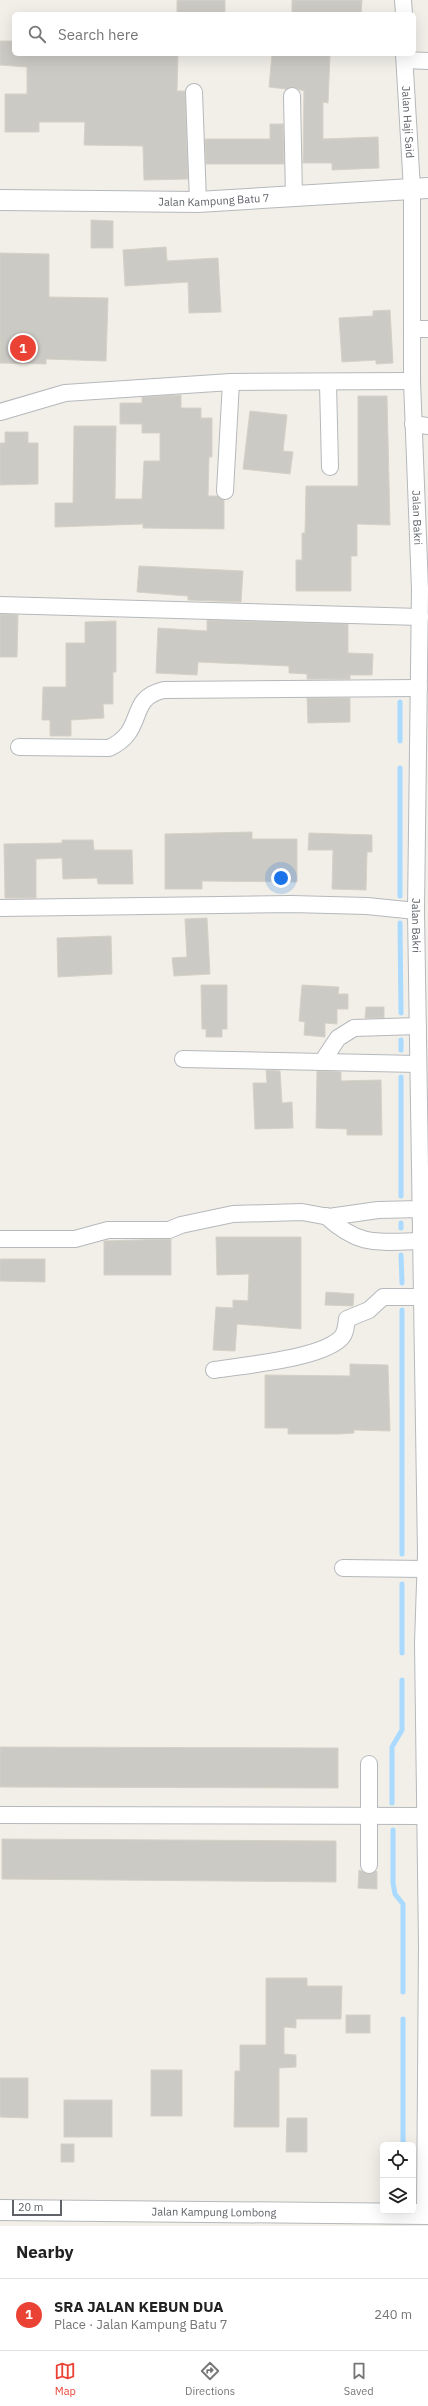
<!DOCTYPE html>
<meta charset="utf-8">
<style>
body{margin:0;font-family:"IBM Plex Sans",sans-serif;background:#f2f2f2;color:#222}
.controls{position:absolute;right:12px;bottom:12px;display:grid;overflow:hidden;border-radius:6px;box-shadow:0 4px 16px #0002}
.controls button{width:36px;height:36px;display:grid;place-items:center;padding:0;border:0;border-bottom:1px solid #e0e0e0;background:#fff;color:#222;font:20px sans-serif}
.scale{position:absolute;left:12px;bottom:10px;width:50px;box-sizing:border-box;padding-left:4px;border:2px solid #5f6368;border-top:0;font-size:11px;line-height:14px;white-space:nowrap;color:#5f6368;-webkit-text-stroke:3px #fff;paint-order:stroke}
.you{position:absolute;left:281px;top:878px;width:14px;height:14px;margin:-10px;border:3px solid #fff;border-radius:50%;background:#1a73e8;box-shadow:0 0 0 6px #1a73e833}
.badge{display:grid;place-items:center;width:26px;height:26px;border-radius:50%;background:#ea4335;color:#fff;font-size:13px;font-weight:700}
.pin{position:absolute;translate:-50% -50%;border:2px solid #fff;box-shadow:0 1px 4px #0006}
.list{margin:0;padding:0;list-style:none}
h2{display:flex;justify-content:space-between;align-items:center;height:52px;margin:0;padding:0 16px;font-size:17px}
h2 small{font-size:13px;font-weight:400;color:#767676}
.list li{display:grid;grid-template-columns:26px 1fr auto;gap:12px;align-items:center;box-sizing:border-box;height:72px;padding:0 16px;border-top:1px solid #e0e0e0}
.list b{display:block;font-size:15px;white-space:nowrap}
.list p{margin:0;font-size:13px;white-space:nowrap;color:#767676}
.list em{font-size:13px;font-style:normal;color:#767676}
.icon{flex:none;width:22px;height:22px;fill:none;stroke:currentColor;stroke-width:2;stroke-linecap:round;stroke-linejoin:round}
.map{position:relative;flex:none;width:428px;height:2226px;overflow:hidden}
.search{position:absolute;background:#fff;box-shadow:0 4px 16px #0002;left:12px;right:12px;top:12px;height:44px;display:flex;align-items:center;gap:10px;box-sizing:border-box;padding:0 14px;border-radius:6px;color:#767676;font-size:15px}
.sheet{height:124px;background:#fff}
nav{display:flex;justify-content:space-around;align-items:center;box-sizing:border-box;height:56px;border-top:1px solid #e0e0e0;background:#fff;font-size:11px;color:#767676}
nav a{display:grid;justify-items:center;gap:2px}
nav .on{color:#ea4335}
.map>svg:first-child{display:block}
</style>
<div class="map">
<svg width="428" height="2226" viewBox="0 0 428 2226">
<rect width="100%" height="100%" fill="#f1efe8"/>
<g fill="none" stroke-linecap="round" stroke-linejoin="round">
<g stroke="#aadaff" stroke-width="5">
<path d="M400,702V741"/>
<path d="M400,768V896"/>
<path d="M400,923L401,1013"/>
<path d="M401,1040V1050"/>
<path d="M401,1077V1196"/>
<path d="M401,1223V1228"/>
<path d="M401,1255L402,1283"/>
<path d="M402,1310V1554"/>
<path d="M402,1584V1653"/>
<path d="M392,1803V1747L402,1730V1680"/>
<path d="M393,1830V1883L395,1894L403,1904V1992"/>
<path d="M403,2019V2145"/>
</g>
</g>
<g fill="#cccac5" stroke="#d6d1c6">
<rect x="177" y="0" width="48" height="14"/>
<path d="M292,0H362L361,14H292Z"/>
<path d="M0,41H14V54H178L177,91H185L188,179L144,180L143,146L84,145L85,122H39V132H5V94H27V67L0,65Z"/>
<path d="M272,54L330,55L328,103L323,102V139L378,137L379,168L332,170V163H303L304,91L292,87L286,89L269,87Z"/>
<path d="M270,124H283L284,164H206L205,139H270Z"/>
<path d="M91,220L113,221V248H91Z"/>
<path d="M166,247L167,261L218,258L221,312L189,313L188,282L125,286L123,250Z"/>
<path d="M0,253L49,254V297L108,298L106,361L46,359V364L0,363Z"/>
<path d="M390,310L393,363L376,364V360L342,362L339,318L373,316V311Z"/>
<path d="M181,395V408H201V418H212V457H209L208,496H217L224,500V529L143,528V524L55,527V503H73L74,426H116L115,499H142L144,461H160V433H142V424H120V403H142V397Z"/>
<path d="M358,396H387L390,525L357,524V556H351V591H296V560H302V533H305L306,486H358Z"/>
<path d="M250,411L287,415L283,451L293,452L290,474L243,469Z"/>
<path d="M5,432H28V443H38V484L0,485V443H5Z"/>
<path d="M139,566L243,571L241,602L188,600V596L137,592Z"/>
<path d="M0,614L18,615L17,657H0Z"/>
<path d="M207,620L348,624V653L373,654L372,675H350V679H307V674L289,673V666L198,662L197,675L156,673L158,628L207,631Z"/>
<path d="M116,621V672H113V704H103L104,718L71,720V736H50V720H42L43,687H66V643H85V622Z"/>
<path d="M307,698H350V722L308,723Z"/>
<path d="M252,832V839H297V882L202,881V889H165V834Z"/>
<path d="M309,833L372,835V852H367L366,890L332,889L333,850H308Z"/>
<path d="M62,840H93L94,850H132L133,884H98L97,878L63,879L62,858L36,859V898H5L4,844L62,843Z"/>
<path d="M207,918L210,974L174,976L172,958L187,957L185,919Z"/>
<path d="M111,936L112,974L58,977L57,938Z"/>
<path d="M201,985H227V1029H222V1037H206V1029H202Z"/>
<path d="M302,985L339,987L338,994H348V1009H337V1024L325,1023V1037L304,1035L305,1022L299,1021Z"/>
<path d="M366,1007H384V1018H365Z"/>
<path d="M266,1070L280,1071L282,1103L292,1102L293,1128L255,1129L253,1083H267Z"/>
<path d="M317,1071L341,1072V1081L381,1080L382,1135H347V1129L316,1128Z"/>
<path d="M216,1237H301V1329L237,1324L235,1351L213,1350L216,1307L233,1308V1300L248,1301L249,1274L217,1275Z"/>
<path d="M171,1239V1275H104V1241Z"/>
<path d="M0,1259H45V1282L0,1281Z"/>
<path d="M326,1292L354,1294L353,1306L325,1305Z"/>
<path d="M350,1364L388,1365L390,1431L354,1430V1433L340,1434H288V1428H265V1375L350,1376Z"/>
<path d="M0,1747L338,1748V1788L0,1787Z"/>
<path d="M2,1839L336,1841V1882L2,1879Z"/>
<path d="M359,1870L369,1874L377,1871V1889L358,1888Z"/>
<path d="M266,1978H307V1986H342L341,2019H296V2028L284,2027V2054L296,2055V2067L279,2068V2127H234L235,2071H240V2045H266Z"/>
<rect x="346" y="2015" width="24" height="18"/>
<rect x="151" y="2070" width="31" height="46"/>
<path d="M0,2078H28V2118L0,2117Z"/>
<rect x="64" y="2100" width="48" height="37"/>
<path d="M287,2118H307V2152H286Z"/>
<rect x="61" y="2144" width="13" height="18"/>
</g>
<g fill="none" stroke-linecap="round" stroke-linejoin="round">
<g stroke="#b5b8bc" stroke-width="18">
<g id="minor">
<path d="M403,0L404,14"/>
<path id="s1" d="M404,54L412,189V381L420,589L416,911L426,1554L423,1643L427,1946L425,2214"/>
<path d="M405,60L428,61"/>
<path d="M194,92L198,202"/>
<path d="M292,96L294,197"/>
<path d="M412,329H428"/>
<path d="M328,383L330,467"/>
<path d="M0,412L65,393L231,382L412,381"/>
<path d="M413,424L428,426"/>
<path d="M225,491L231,382"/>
<path d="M0,605L420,617"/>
<path d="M19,747L109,748C147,731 126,698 164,690L419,688"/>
<path d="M0,908L291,904L367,906L416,911"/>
<path d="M183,1059L418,1064"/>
<path d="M322,1062L338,1038L354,1028L418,1026"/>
<path d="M326,1216C359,1247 378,1242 420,1241"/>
<path d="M1,1239H75L108,1230H169L181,1225L233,1214L302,1212L329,1217L378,1210L420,1209"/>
<path d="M214,1370C245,1365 318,1359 340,1339C346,1334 346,1325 347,1319L369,1310L383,1297H421"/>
<path d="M343,1568L425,1569"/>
<path d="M369,1764V1865"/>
<path d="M0,1815L424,1816"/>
</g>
</g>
<g stroke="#b5b8bc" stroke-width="22">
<g id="tertiary">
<path id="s2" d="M0,200L198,202L428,188"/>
<path id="s3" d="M0,2210L428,2214"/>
</g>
</g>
<use href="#minor" stroke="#fff" stroke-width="16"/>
<use href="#tertiary" stroke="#fff" stroke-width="20"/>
</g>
<g text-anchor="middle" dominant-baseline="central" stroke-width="3.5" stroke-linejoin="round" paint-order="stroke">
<g font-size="11" fill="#5f6368" stroke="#fff">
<text stroke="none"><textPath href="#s1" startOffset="68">Jalan Haji Said</textPath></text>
<text stroke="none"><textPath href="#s2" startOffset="214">Jalan Kampung Batu 7</textPath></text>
<text stroke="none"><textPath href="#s1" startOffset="464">Jalan Bakri</textPath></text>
<text stroke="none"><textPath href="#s1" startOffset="872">Jalan Bakri</textPath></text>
<text stroke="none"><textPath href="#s3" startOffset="214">Jalan Kampung Lombong</textPath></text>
</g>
</g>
</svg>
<div class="controls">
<button><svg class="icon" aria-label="locate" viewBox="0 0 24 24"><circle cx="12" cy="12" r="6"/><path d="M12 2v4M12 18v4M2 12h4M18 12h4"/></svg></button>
<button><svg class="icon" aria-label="layers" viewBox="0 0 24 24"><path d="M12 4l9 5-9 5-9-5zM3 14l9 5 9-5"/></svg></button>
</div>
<div class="scale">20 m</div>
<div class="you"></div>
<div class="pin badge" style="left:23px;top:348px">1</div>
<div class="search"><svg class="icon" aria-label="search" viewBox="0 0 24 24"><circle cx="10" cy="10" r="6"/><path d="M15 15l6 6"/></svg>Search here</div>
</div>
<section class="sheet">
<h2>Nearby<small></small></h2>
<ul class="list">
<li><span class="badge">1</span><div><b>SRA JALAN KEBUN DUA</b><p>Place · Jalan Kampung Batu 7</p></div><em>240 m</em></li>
</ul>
</section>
<nav>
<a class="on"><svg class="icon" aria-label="map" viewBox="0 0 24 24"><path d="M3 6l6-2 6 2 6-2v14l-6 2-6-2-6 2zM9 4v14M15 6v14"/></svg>Map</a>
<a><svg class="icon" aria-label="directions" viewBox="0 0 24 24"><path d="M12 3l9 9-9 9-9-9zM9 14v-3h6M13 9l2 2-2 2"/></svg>Directions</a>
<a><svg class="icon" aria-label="saved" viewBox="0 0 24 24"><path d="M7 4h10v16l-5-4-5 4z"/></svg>Saved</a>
</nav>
